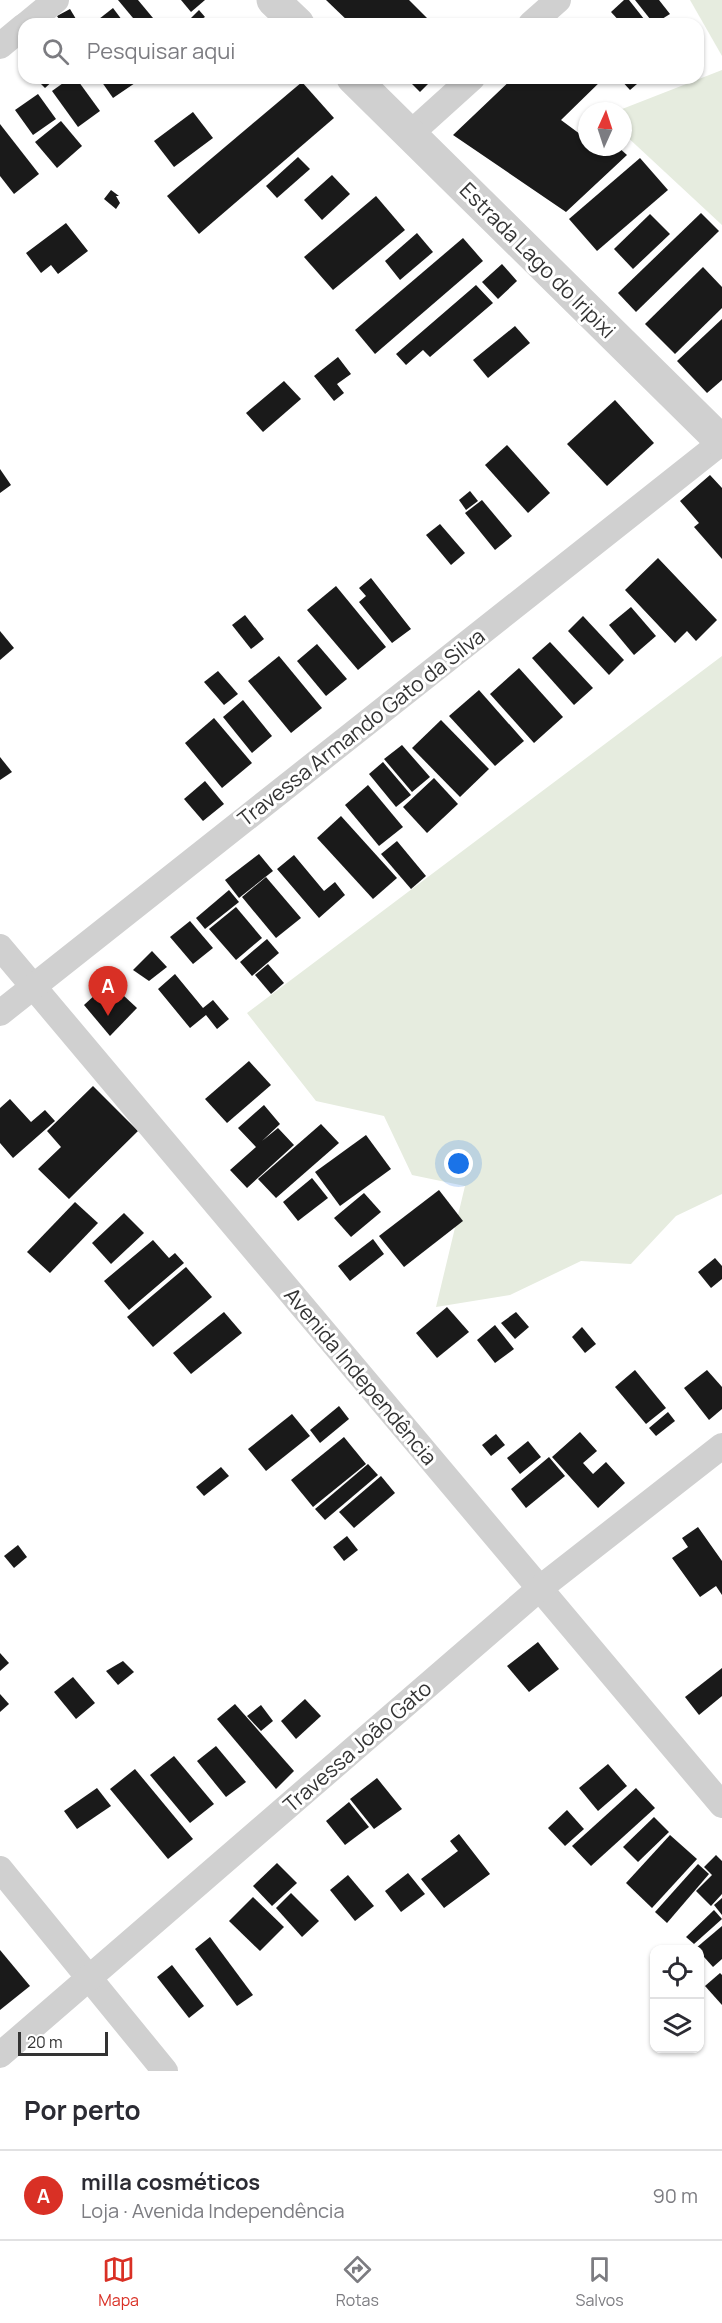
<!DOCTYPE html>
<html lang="pt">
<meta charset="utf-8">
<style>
body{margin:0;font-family:Manrope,sans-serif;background:#f7f7f7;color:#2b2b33}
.controls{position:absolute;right:18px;bottom:18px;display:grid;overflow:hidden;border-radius:12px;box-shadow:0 2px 4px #0004}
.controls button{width:54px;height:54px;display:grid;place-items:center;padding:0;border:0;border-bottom:2px solid #e1e1e2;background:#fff;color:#2b2b33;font:30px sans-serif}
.compass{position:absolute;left:578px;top:102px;width:54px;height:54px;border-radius:50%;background:#fff;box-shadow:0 2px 4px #0004;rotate:3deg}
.scale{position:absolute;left:18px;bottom:15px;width:90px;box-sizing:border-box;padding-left:6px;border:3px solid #333;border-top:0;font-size:16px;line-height:21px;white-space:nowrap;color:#333;-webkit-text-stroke:4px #fff;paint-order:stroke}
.you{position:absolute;left:459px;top:1164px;width:21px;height:21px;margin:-15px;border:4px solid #fff;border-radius:50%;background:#1a73e8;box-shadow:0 0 0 9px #1a73e833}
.badge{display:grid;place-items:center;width:39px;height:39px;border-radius:50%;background:#d93025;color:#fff;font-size:20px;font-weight:700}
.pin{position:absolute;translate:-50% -50px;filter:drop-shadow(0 2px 3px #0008)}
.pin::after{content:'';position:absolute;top:32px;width:21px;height:18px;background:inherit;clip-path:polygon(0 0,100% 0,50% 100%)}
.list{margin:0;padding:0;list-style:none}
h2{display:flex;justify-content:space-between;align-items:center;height:78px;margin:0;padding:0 24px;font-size:26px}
h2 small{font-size:20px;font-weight:400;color:#7c7c81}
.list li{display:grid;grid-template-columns:39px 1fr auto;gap:18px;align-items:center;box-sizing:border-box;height:90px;padding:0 24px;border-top:2px solid #e1e1e2}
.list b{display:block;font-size:22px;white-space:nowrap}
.list p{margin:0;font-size:20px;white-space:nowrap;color:#7c7c81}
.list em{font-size:20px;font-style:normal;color:#7c7c81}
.icon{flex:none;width:33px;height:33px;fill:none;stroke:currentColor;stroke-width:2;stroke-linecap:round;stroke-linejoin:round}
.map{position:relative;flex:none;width:722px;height:2071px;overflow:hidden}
.search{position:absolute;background:#fff;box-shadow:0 2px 4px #0004;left:18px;right:18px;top:18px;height:66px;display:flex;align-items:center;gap:15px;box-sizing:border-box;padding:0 21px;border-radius:18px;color:#7c7c81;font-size:22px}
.sheet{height:168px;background:#fff}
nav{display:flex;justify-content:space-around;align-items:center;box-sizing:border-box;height:84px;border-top:2px solid #e1e1e2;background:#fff;font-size:16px;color:#7c7c81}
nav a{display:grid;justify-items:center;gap:3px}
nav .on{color:#d93025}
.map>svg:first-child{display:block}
</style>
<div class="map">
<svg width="722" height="2071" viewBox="0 0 722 2071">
<rect width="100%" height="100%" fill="#fff"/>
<g fill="#e6ecdf">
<path d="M690,0H722V56Z"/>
<path d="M722,70V225L623,133V111H617Z"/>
<path d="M722,656V1194L676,1216L631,1264L581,1261L510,1295L436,1307L465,1186L412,1175L384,1116L316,1101L247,1013Z"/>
</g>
<g fill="#1a1a1a">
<path d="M118,0H138L158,24H138Z"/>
<path d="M181,0H205L191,12Z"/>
<path d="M326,0H409L433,24H351Z"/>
<path d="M624,0H629L648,24H622L611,12Z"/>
<path d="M635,0H659L670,14L654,24Z"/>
<path d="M113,8L125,24H102L99,19Z"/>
<path d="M70,9L76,19L62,24L57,16Z"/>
<path d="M199,10L205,17L194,24L190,19Z"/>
<path d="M35,78H56L45,88Z"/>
<path d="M70,78H76L100,111L78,127L52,91Z"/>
<path d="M99,78H135L138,81L113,98Z"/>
<path d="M406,78H434L420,92Z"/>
<path d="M513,78H604L561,120L584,137L587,135V147H618L627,155L566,212L453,135Z"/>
<path d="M619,78H644L630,90Z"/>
<path d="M302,82L334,118L199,234L167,196Z"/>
<path d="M38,94L56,119L33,135L15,110Z"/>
<path d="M193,112L213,138L174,167L154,141Z"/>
<path d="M61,121L82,146L57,168L35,142Z"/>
<path d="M0,124L39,174L14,194L0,176Z"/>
<path d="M298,157L310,169L277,198L266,186Z"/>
<path d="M640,158L668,190L597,251L569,219Z"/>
<path d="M332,175L350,194L322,220L304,200Z"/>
<path d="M111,190L119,196H116L120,203L116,209L104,199Z"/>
<path d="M376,196L405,230L333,290L304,257Z"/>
<path d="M701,213L719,231L636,312L618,293Z"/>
<path d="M650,214L670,234L633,269L614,249Z"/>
<path d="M66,223L88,251L58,274L51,265L41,273L26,253Z"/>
<path d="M417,233L433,252L400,280L385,261Z"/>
<path d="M463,238L483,261L375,354L355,330Z"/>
<path d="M502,264L517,281L498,299L482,282Z"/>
<path d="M703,267L722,287V308L675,354L645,324Z"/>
<path d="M476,285L493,303L430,357L423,350L406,365L396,354Z"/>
<path d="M722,319V380L707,393L677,361Z"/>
<path d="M515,326L530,343L488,378L473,360Z"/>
<path d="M338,357L351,374L337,384L344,393L334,401L314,376Z"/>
<path d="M284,381L301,399L263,432L246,413Z"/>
<path d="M615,400L654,443L607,486L567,444Z"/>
<path d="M507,445L550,493L528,513L485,465Z"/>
<path d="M0,469L11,485L0,493Z"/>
<path d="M710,475L722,488V559L694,527L699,523L680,501Z"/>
<path d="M470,491L478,501L466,510L459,500Z"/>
<path d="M482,500L512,536L495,550L465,513Z"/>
<path d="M440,524L465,553L451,565L426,535Z"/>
<path d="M658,558L717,620L696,641L687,631L675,643L625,590Z"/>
<path d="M371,578L411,629L392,643L359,602L366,596L359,588Z"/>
<path d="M336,586L386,647L358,670L307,610Z"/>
<path d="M631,607L656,636L634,655L609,625Z"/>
<path d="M245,615L264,639L251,649L232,625Z"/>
<path d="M583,616L624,660L609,675L568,631Z"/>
<path d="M0,631L14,648L0,660Z"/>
<path d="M550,642L593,688L574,705L532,658Z"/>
<path d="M317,644L347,679L326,696L297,661Z"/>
<path d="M279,656L322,708L291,733L248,681Z"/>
<path d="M519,668L563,717L534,743L490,694Z"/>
<path d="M218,671L238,694L224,705L204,682Z"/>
<path d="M479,690L524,741L495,766L449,716Z"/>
<path d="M243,700L272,736L252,753L223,717Z"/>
<path d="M214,718L252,763L222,788L185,743Z"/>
<path d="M441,720L489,769L460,797L412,748Z"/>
<path d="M402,745L430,777L412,792L384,759Z"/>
<path d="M0,757L12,772L0,780Z"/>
<path d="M383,762L411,795L396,807L369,774Z"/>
<path d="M434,778L458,804L427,833L403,807Z"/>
<path d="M205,781L224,804L203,821L184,799Z"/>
<path d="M368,785L403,827L379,846L345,805Z"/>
<path d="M341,816L397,878L373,899L317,838Z"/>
<path d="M397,841L426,876L411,889L381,854Z"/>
<path d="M259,854L273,871L239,898L225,880Z"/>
<path d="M294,855L324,891L335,882L345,895L319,918L277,869Z"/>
<path d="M266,877L301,918L276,938L242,897Z"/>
<path d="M229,890L239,902L205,929L196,918Z"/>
<path d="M236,907L262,938L236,960L209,929Z"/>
<path d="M190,921L213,948L193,964L170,937Z"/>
<path d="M267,939L279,953L252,976L240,962Z"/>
<path d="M152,951L167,967L149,981L133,970Z"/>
<path d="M268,964L284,983L271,994L255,975Z"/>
<path d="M175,974L203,1008L213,1000L229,1019L217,1029L206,1015L190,1028L158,989Z"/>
<path d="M109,982L137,1008L110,1036L84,1005Z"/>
<path d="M249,1061L271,1085L227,1123L205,1099Z"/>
<path d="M93,1086L138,1131L69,1199L38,1169L61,1147L47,1131Z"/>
<path d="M10,1099L31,1122L45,1110L55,1121L13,1158L0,1143V1108Z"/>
<path d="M264,1105L280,1124L262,1141L278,1128L294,1145L247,1188L230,1170L256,1147L238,1128Z"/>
<path d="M321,1124L339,1143L276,1198L258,1179Z"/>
<path d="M366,1135L391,1169L340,1206L315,1172Z"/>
<path d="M312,1178L328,1198L298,1221L283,1202Z"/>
<path d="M439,1190L463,1221L404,1267L379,1236Z"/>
<path d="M364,1193L381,1212L351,1237L334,1218Z"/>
<path d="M75,1202L98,1223L50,1273L27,1252Z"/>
<path d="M124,1213L144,1233L111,1264L92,1243Z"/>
<path d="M373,1239L384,1254L350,1281L338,1266Z"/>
<path d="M153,1240L169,1258L175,1253L184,1263L129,1310L104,1281Z"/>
<path d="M715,1258L722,1266V1279L711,1288L698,1272Z"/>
<path d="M186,1267L212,1297L153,1347L127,1317Z"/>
<path d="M447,1307L469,1332L437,1358L416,1333Z"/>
<path d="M224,1312L242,1333L191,1374L173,1353Z"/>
<path d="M516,1312L529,1327L515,1339L501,1323Z"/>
<path d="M495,1325L514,1349L495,1363L477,1340Z"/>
<path d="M582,1327L596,1344L585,1353L572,1337Z"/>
<path d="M635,1370L666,1408L646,1424L615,1387Z"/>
<path d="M707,1370L722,1387V1409L709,1420L684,1388Z"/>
<path d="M339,1406L349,1419L320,1443L310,1430Z"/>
<path d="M668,1412L675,1421L656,1436L649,1428Z"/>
<path d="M292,1414L310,1436L266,1471L248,1449Z"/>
<path d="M580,1432L597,1451L583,1463L593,1474L606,1462L625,1483L598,1508L552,1457Z"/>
<path d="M496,1434L505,1445L491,1456L482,1445Z"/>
<path d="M344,1437L366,1464L313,1507L291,1480Z"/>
<path d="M528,1441L541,1457L520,1474L507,1458Z"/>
<path d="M549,1457L565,1476L526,1508L511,1489Z"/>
<path d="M368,1464L378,1475L325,1520L315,1509Z"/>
<path d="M221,1467L229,1476L204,1496L196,1487Z"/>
<path d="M381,1476L395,1493L354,1528L339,1512Z"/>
<path d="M698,1527L722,1561V1595L716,1586L700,1597L672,1558L688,1547L682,1538Z"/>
<path d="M347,1536L358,1550L344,1561L333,1547Z"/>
<path d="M18,1545L27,1557L14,1568L4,1556Z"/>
<path d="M538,1642L559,1669L529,1692L507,1666Z"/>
<path d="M0,1653L9,1663L0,1671Z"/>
<path d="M123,1661L134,1672L118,1685L106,1671Z"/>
<path d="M722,1668V1696L699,1715L685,1697Z"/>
<path d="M73,1677L95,1703L76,1719L54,1692Z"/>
<path d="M0,1694L9,1704L0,1712Z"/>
<path d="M305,1699L321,1716L296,1739L281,1721Z"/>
<path d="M235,1704L294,1771L276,1789L217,1719Z"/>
<path d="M261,1705L273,1721L261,1731L247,1716Z"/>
<path d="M216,1746L246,1782L226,1797L197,1761Z"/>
<path d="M174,1756L214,1804L190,1823L150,1775Z"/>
<path d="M608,1764L627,1786L598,1811L579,1788Z"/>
<path d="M135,1769L193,1839L168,1859L110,1789Z"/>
<path d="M377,1778L402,1809L374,1829L350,1799Z"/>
<path d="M97,1788L111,1806L77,1829L64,1811Z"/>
<path d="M636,1788L655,1808L591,1866L572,1846Z"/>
<path d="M349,1802L369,1827L345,1845L326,1821Z"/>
<path d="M567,1810L584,1829L565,1846L548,1828Z"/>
<path d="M654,1817L669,1832L638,1862L623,1847Z"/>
<path d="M459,1834L490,1874L444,1908L421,1879L458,1851L450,1841Z"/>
<path d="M670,1835L697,1859L652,1908L626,1883Z"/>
<path d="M716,1855L722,1861V1894L711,1906L696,1891L712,1875L704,1867Z"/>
<path d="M277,1863L297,1883L272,1906L253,1886Z"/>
<path d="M698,1864L709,1874L667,1923L655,1912Z"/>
<path d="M408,1873L425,1894L401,1912L385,1891Z"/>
<path d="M348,1875L374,1906L355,1921L330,1890Z"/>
<path d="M291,1893L319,1921L302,1937L276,1908Z"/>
<path d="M253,1897L284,1927L260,1951L229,1921Z"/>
<path d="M722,1898V1915L714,1905Z"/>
<path d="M714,1910L722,1919L694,1944L686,1937Z"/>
<path d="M722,1926V1959L713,1967L696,1948Z"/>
<path d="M210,1937L253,1995L237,2006L195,1949Z"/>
<path d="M0,1950L30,1986L0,2010Z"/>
<path d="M172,1965L204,2006L189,2018L157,1977Z"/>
<path d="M720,1973L722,1975V2005L705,1986Z"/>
</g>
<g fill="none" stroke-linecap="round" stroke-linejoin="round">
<g stroke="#d0d0d0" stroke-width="26">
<path d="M27,24L56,0"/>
<path d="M531,24L558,0"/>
<path d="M0,46L24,26"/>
<path d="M410,134L472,78"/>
<path d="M0,947L722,1805"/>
<path d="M0,1013L722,442"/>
<path d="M0,1869L165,2071"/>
<path d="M0,2055L539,1589L722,1446"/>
</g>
<g stroke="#d0d0d0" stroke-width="33">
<path d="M273,0L298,24"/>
<path d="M353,78L722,442"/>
</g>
</g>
<g text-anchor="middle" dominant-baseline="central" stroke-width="6" stroke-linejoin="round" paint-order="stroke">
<g font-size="21" fill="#333" stroke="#fff">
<text transform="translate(538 260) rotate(45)">Estrada Lago do Iripixi</text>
<text transform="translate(361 727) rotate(-38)">Travessa Armando Gato da Silva</text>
<text transform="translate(361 1376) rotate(50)">Avenida Independência</text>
<text transform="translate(357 1746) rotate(-41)">Travessa João Gato</text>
</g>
</g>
</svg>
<div class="controls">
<button><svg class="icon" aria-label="locate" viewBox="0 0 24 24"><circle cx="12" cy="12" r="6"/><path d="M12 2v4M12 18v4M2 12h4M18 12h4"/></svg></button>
<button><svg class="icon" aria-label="layers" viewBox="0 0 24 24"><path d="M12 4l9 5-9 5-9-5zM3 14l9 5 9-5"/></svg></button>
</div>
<svg class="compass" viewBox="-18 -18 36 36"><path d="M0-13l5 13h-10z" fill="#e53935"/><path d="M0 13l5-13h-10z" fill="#7c7c81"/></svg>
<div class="scale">20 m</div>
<div class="you"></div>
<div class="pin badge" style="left:108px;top:1016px">A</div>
<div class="search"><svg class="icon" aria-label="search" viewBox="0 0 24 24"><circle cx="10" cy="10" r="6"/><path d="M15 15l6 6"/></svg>Pesquisar aqui</div>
</div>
<section class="sheet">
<h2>Por perto<small></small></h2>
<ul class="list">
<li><span class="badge">A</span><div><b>milla cosméticos</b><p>Loja · Avenida Independência</p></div><em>90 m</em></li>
</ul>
</section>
<nav>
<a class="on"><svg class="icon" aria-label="map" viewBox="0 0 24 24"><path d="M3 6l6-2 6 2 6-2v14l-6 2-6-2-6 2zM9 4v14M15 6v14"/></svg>Mapa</a>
<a><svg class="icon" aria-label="directions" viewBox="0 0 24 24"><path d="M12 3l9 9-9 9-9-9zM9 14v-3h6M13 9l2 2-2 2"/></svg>Rotas</a>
<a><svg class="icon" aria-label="saved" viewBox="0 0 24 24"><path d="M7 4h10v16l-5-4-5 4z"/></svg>Salvos</a>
</nav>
